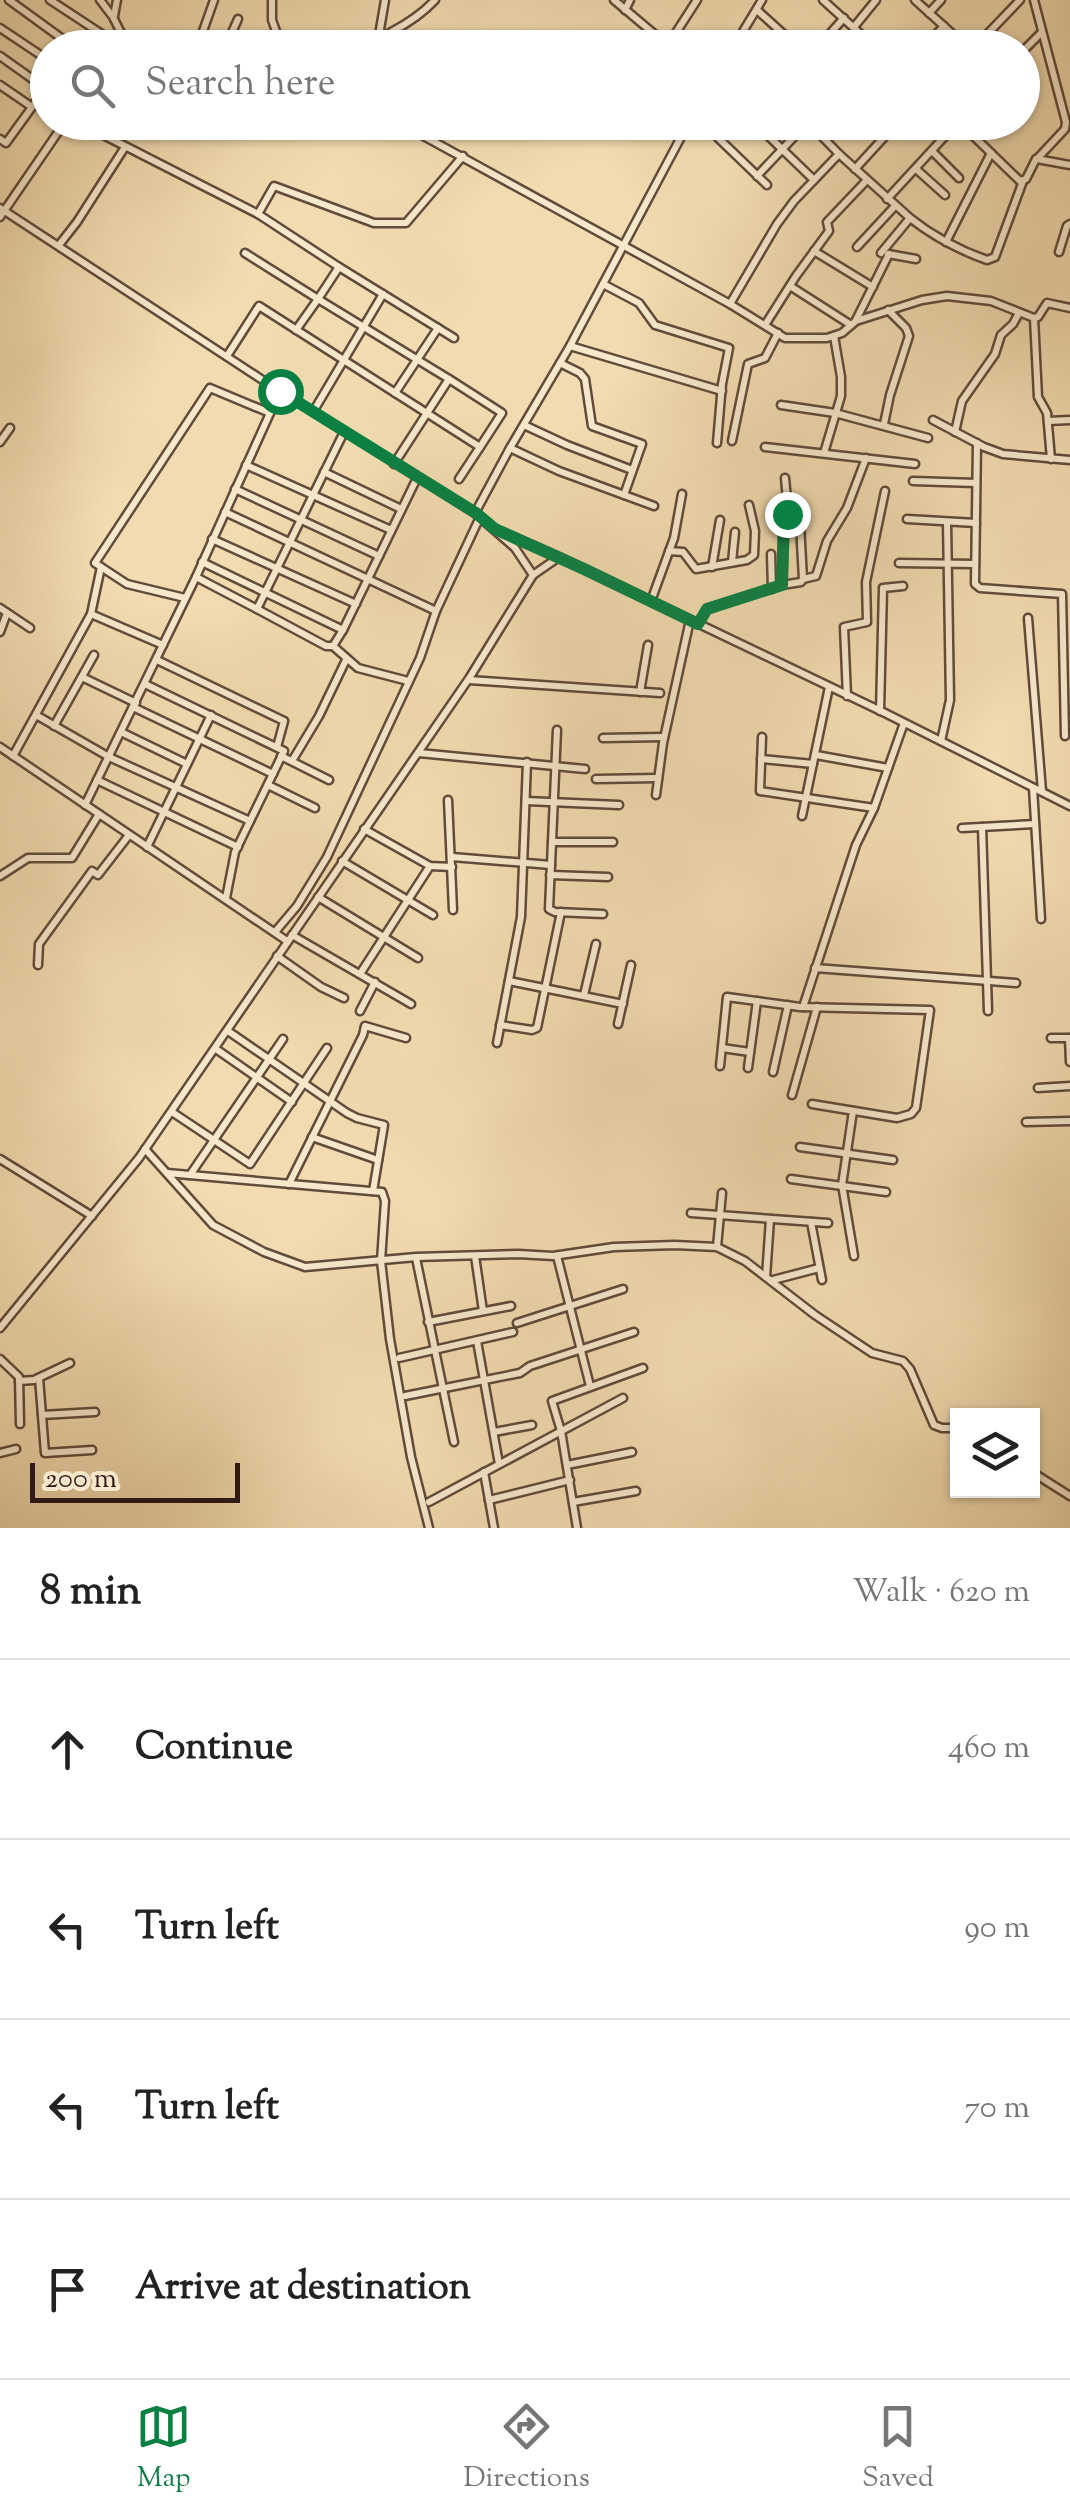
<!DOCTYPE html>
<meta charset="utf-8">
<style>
body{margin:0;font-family:"Sorts Mill Goudy",serif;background:#f6f6f6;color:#222}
.controls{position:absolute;right:30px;bottom:30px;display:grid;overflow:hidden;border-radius:0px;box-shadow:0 2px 8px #0004}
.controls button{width:90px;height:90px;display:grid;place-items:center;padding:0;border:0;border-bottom:2px solid #e0e0e0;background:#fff;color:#222;font:50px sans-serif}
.scale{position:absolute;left:30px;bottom:25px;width:210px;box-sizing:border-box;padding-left:10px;border:5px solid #311b14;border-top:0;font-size:28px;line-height:35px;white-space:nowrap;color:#311b14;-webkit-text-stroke:8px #f7e8cc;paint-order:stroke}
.stop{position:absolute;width:30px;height:30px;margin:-22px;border:8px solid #0b8043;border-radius:50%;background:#fff}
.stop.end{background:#0b8043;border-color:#fff;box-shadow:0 2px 10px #0008}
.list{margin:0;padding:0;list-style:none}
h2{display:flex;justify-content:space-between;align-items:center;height:130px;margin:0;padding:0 40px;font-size:42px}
h2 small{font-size:32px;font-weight:400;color:#767676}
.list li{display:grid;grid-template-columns:65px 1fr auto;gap:30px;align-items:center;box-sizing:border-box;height:180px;padding:0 40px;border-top:2px solid #e0e0e0}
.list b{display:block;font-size:38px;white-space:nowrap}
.list em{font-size:32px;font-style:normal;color:#767676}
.icon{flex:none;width:55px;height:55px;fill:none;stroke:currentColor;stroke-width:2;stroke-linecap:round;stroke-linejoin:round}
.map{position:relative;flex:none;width:1070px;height:1528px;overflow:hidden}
.search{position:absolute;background:#fff;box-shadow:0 2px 8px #0004;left:30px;right:30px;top:30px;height:110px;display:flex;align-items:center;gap:25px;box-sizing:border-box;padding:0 35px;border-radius:55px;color:#767676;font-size:38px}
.sheet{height:850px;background:#fff}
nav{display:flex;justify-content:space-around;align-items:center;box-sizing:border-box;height:140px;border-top:2px solid #e0e0e0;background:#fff;font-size:28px;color:#767676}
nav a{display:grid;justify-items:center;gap:5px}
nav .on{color:#0b8043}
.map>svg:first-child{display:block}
</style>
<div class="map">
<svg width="1070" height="1528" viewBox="0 0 1070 1528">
<rect width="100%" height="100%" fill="#f2dbb0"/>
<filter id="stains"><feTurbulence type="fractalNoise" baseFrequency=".002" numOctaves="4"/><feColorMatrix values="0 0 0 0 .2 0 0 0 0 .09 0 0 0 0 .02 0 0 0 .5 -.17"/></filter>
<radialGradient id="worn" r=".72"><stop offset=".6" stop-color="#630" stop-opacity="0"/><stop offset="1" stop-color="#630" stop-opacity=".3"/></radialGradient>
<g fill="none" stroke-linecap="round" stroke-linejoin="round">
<g stroke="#614b3b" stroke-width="11">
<g id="minor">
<path d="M9,0L75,48"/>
<path d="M50,0L114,42"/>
<path d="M100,0L113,17L123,37L146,48"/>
<path d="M272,0V20L282,48"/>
<path d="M614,0L671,48"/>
<path d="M823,0L876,48"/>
<path d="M915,0L968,48"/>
<path d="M1034,0L1066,122L1065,129L1037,159L1070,165"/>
<path d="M625,10L630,0"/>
<path d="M757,10L799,48"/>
<path d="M929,13L941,0"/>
<path d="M114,16L117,0"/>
<path d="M854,27L876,0"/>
<path d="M0,28L48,60"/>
<path d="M378,41L385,0"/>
<path d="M668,45L697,0"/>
<path d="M197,48L214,0"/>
<path d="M225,48L238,19"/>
<path d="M354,48C377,45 376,40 393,31C410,22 422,14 435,0"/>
<path d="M733,48L762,0"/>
<path d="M817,48L844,18"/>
<path d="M923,48L944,26"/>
<path d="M974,48L1020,0"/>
<path d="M1022,52L1042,32"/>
<path d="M0,56L45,88"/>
<path d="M0,85L32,107"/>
<path d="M78,122L258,214"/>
<path d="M398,122L730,304L785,338H827L842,333L856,321L922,300L947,296L991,301L1034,318L1038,317L1047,303L1070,308"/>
<path d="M719,122L713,130V133L767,185"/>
<path d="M754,122L814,180"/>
<path d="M808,122L839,154L910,218L881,253"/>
<path d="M959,122L1020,181L1026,179L1036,159"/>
<path d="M824,138L838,122"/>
<path d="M0,139L6,143L48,85"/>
<path d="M933,152L959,178"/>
<path d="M855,169L898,122"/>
<path d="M916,169L945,195"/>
<path d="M757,176L808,122"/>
<path d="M887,199L958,122"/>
<path d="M0,208L261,379L475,513L515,548L533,575L470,677L139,1158L0,1328"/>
<path d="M0,217L65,122"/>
<path d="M910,218C934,237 959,250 987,260L995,257L1023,181"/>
<path d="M946,242L991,153"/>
<path d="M59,245L77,222L125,147"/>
<path d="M857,247L895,206"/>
<path d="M814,251L873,287"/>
<path d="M1059,252L1067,226L1070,224"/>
<path d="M245,253L318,299L296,330"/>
<path d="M888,254L916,259"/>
<path d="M339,267L258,214L274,186L374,223H406L463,156"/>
<path d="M603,284L639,303L655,325L729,348L722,384L717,443"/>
<path d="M790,286L851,325"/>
<path d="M730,304L777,224L794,201L839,154"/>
<path d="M1034,318L1038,397L1047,413L1051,459"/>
<path d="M856,320L889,254"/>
<path d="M765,325L796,276L829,231L827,222L867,180"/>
<path d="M570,346L722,391"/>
<path d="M227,356L259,306L480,447L502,413L449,379"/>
<path d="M560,363L580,373L585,379L592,426L642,444L624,495"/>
<path d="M395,393L438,328"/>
<path d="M781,405L835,413L928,438"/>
<path d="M313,412L383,294"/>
<path d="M933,420L984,447L1003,454L1070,460"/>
<path d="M1048,421L1070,420"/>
<path d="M884,424L890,395L909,336L906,328L888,310"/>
<path d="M524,425L567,445L632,470"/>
<path d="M955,432L962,401L995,354L1001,335L1013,324L1019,313"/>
<path d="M732,441L748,364L765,358L778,333"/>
<path d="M0,442L10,428"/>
<path d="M977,443L975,584L980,588L1062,594L1065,736"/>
<path d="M765,447L915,464"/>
<path d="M510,448L559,471L654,506"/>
<path d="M824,453L841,396V377L834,336"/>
<path d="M394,464L449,379L318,299L339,267L454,338"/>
<path d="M246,465L391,530"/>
<path d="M324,472L401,509"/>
<path d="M459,479L480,447"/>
<path d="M913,481L976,483"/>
<path d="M235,489L379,556"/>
<path d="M225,512L436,611"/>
<path d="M475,513L510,448L570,346L689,122"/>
<path d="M907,519L976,523"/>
<path d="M500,531L557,556"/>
<path d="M212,539L356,604"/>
<path d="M669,551L683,552L696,569L747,560L754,555L755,531L749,505"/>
<path d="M771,554L772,589"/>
<path d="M202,562L343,630"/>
<path d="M732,562L735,532"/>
<path d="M899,563L975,564"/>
<path d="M101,567L95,563L210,388L270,413"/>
<path d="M712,567L720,520"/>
<path d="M533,575L559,557L885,713L1070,806"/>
<path d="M196,577L257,609L344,432"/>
<path d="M803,579L816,576L827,541L847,508L866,458"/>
<path d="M782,585L801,582L803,579L799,506"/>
<path d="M651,601L674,538L682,494"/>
<path d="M0,608L30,628"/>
<path d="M257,609L326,646H333L343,630L417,478"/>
<path d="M91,614L163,645"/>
<path d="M1028,618L1042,791"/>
<path d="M698,624L707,609L782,585L784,517L788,510L785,478"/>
<path d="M0,632L7,613"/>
<path d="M333,646L358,668L408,681"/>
<path d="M157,660L284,721L277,747"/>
<path d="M82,677L136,703"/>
<path d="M469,680L660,693"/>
<path d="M145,684L284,751L235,852L226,898"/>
<path d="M640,692L648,645"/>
<path d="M847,696L844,627L867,622L866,582L885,491"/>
<path d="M133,707L273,774"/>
<path d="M880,711L883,588L903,586"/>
<path d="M36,715L109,757L250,821"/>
<path d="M54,726L94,655"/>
<path d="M557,730L549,909L555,912L603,914"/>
<path d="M121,732L187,764"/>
<path d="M762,737L760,791L874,808"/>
<path d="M603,738L664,737"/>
<path d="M941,741L950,700L947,522"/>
<path d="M0,747L287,941"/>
<path d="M419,753L585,769"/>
<path d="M816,755L888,768"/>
<path d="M13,756L91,614L101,567L127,584L185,598"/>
<path d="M281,756L329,780"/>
<path d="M761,759L813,764"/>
<path d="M292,761L319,716L346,660"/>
<path d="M596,779L658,778"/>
<path d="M97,780L238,847"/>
<path d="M268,785L315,808"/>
<path d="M1033,788L1041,919"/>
<path d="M656,795L663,743L690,620"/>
<path d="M448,800L453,910"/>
<path d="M526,801L619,805"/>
<path d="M85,805L196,577L280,391"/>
<path d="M802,816L829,687"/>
<path d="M982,827L988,1011"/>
<path d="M962,828L1035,824"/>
<path d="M364,829L430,866L452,867"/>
<path d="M552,842H613"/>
<path d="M147,847L211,715"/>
<path d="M452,857L551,865"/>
<path d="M342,861L433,915"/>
<path d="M550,875L608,877"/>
<path d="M0,876L28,858H72L99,814"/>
<path d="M318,897L418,958"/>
<path d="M275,932L297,906L327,857L420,658L436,611L480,517"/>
<path d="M292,935L411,1004"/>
<path d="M277,956L321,987L344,998"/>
<path d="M38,965L39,944L92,871L98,875L129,835"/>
<path d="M815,968L1016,983"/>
<path d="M360,974L430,866"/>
<path d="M509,981L623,1004"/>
<path d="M584,995L596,944"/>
<path d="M803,1007L856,845L874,808L904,723"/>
<path d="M360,1011L375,982"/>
<path d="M618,1024L631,965"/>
<path d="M500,1025L532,1030L537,1028L561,912"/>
<path d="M228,1031L347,1113L357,1118L384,1125L373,1191"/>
<path d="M1051,1038H1070"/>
<path d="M1069,1038L1070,1062"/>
<path d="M497,1043L521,917L527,762"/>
<path d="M722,1048L750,1052"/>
<path d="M216,1049L292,1102"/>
<path d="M720,1066L727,997L800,1007L930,1010L916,1108L911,1114L897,1118L812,1104"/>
<path d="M748,1068L757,1001"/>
<path d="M773,1072L788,1005"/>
<path d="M1038,1088L1070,1086"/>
<path d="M792,1095L817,1007"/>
<path d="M853,1111L842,1185L854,1256"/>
<path d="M172,1112L250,1164L327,1048"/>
<path d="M1026,1122L1070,1121"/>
<path d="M312,1137L378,1160"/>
<path d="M800,1147L893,1160"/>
<path d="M145,1149L213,1225L264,1252L305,1267L416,1257L518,1254L553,1256L614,1247L675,1245L717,1247L745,1261L815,1315L872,1353L903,1361L910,1369L934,1425L942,1428H958"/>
<path d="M0,1159L92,1216"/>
<path d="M167,1173L382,1192L385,1201L381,1261L390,1339L411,1457L429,1528"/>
<path d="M190,1175L283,1039"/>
<path d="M791,1179L886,1192"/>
<path d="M289,1184L363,1035L365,1026L406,1038"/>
<path d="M691,1213L828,1223"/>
<path d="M811,1222L822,1280"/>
<path d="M717,1247L722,1193"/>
<path d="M475,1256L483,1311"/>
<path d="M557,1256L590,1386"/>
<path d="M416,1258L454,1442"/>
<path d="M766,1277L770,1219"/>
<path d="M773,1280L819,1268"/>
<path d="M428,1322L511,1306"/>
<path d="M517,1323L623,1289"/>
<path d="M477,1341L499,1464"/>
<path d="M399,1358L513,1332"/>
<path d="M0,1359L19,1377L20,1424"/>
<path d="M39,1378L45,1453L92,1450"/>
<path d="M19,1381L34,1380L70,1363"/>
<path d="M405,1396L520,1373L530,1366L634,1332"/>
<path d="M42,1415L95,1412"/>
<path d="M494,1432L532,1425"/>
<path d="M0,1453L16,1449"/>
<path d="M567,1465L632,1452"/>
<path d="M484,1472L494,1528"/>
<path d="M1032,1472L1070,1496"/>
<path d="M489,1500L570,1480"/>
<path d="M429,1502L623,1398"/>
<path d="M573,1502L636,1491"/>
<path d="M577,1528L561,1431L552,1401L643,1368"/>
</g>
</g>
<use href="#minor" stroke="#f7e8cc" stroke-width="6"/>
</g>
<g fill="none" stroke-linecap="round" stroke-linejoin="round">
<path stroke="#0b8043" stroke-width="12" d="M280,391L476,513L495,529L584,569L698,624L707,609L782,585L784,517L787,514"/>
</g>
<rect width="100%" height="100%" filter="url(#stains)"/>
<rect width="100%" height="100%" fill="url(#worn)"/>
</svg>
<div class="controls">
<button><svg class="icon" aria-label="layers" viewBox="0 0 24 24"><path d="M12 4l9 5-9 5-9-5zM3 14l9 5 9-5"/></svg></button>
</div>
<div class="scale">200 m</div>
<div class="stop" style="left:280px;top:391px"></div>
<div class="stop end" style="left:787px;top:514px"></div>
<div class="search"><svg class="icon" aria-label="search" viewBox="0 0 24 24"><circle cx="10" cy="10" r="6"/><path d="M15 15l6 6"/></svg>Search here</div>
</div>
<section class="sheet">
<h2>8 min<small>Walk · 620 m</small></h2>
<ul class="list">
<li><svg class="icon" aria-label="ahead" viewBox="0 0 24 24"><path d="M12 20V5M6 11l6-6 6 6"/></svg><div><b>Continue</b></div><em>460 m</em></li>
<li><svg class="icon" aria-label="left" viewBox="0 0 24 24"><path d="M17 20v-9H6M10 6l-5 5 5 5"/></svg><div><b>Turn left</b></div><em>90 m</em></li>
<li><svg class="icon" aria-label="left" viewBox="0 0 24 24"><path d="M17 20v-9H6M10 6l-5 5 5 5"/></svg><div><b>Turn left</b></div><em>70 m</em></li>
<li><svg class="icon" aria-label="arrive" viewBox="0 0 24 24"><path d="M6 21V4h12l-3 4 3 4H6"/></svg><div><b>Arrive at destination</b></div></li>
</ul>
</section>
<nav>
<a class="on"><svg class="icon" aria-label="map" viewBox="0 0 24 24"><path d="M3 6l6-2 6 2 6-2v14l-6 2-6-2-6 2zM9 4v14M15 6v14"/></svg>Map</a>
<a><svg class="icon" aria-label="directions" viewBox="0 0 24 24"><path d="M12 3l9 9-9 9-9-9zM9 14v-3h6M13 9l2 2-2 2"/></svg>Directions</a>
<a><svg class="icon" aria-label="saved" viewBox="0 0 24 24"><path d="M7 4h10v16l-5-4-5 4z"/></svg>Saved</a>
</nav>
